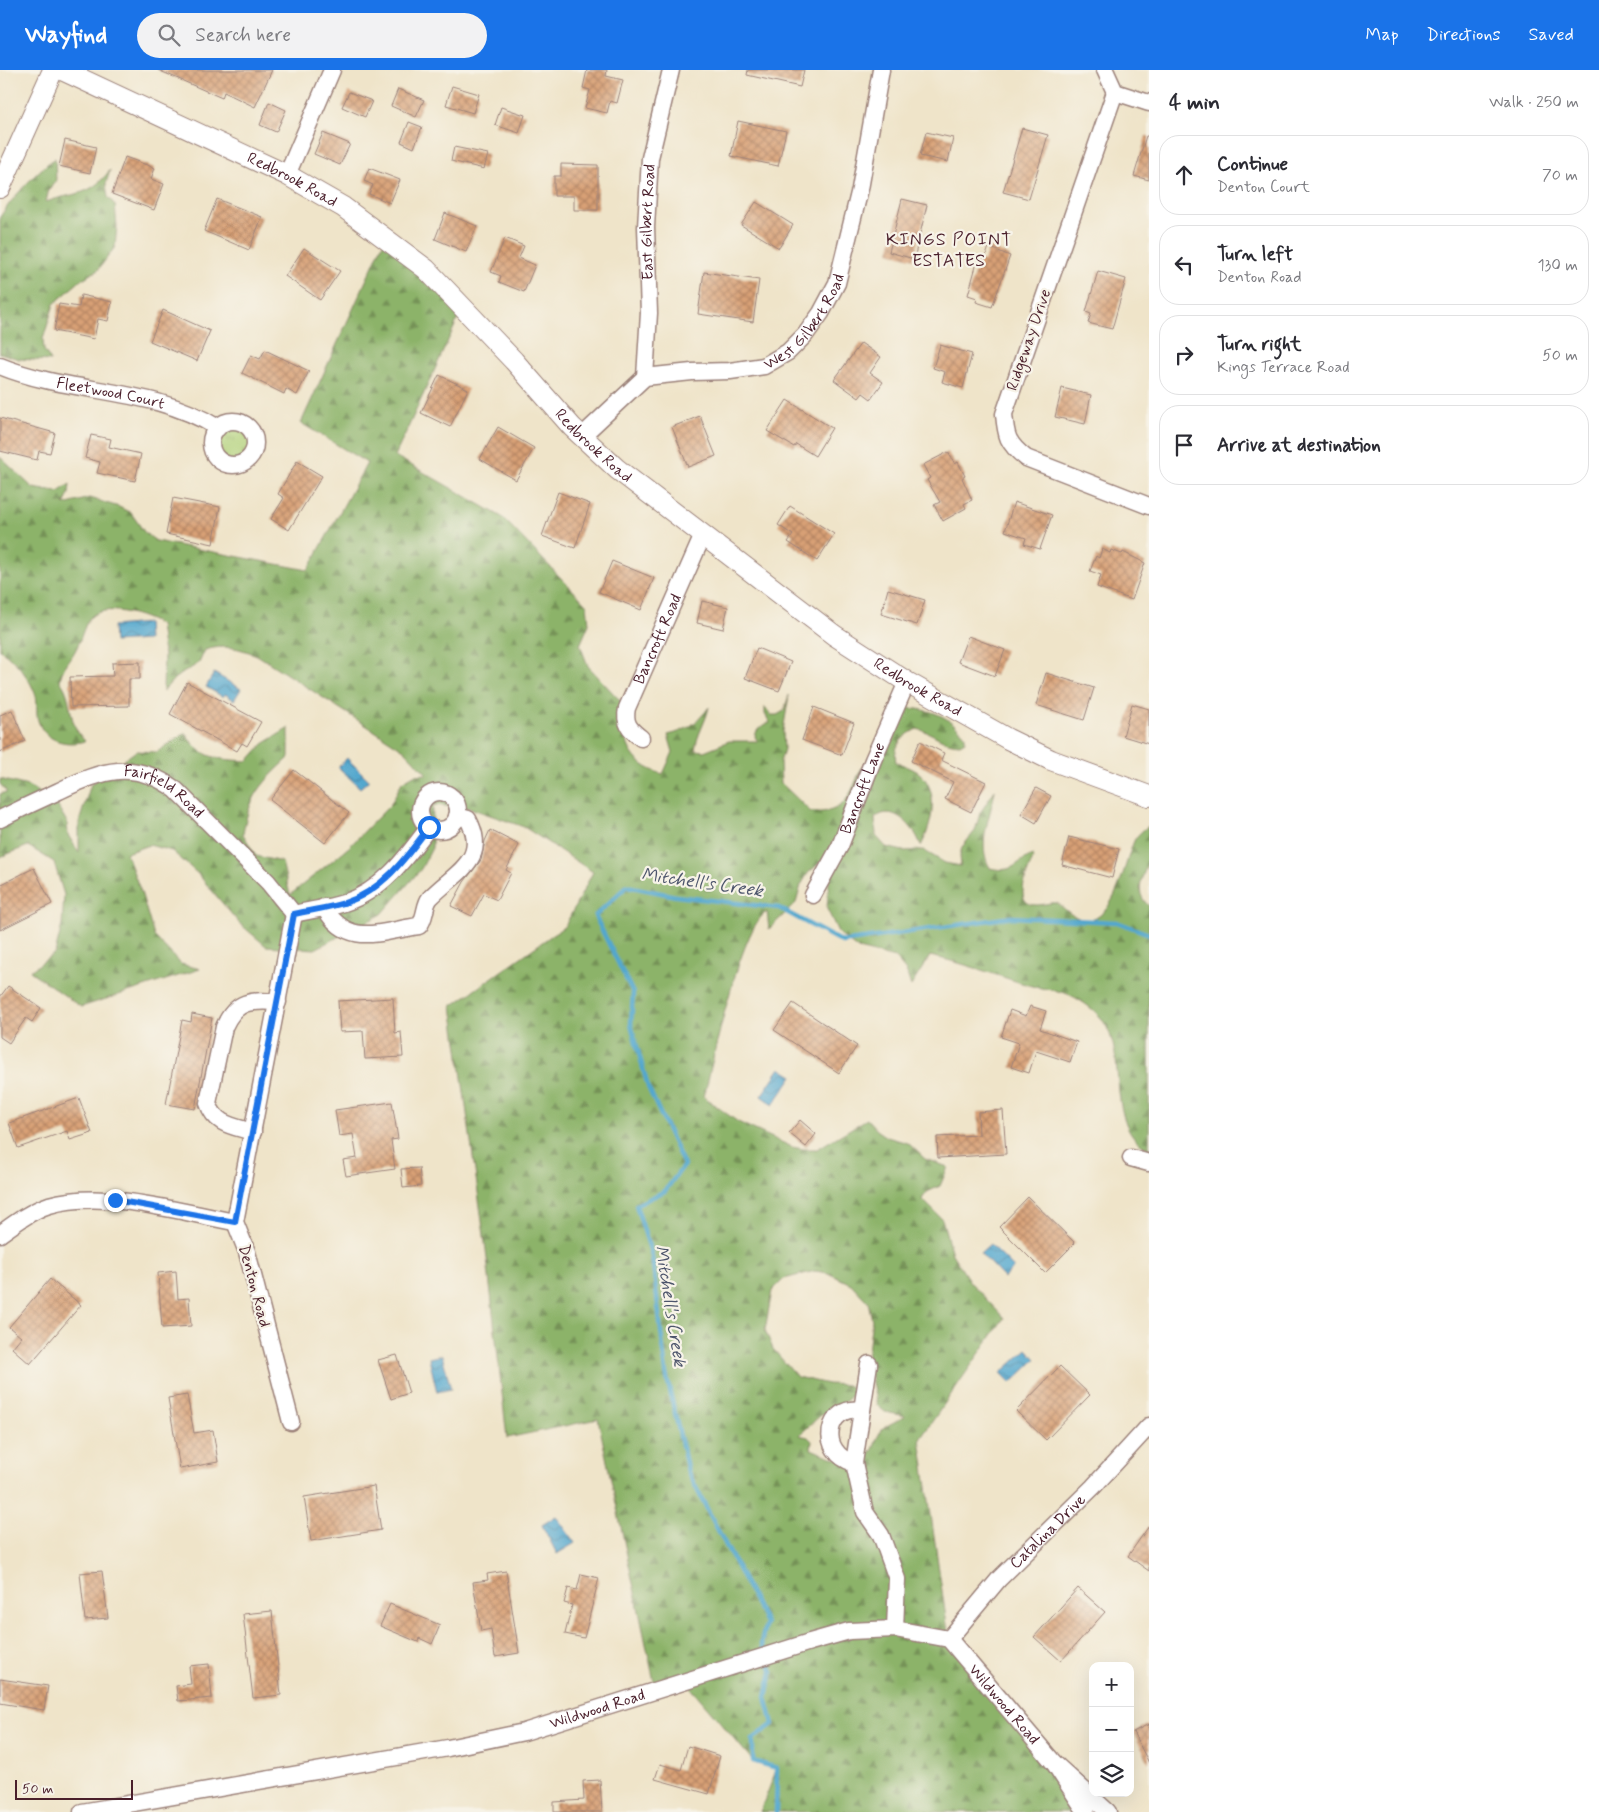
<!DOCTYPE html>
<meta charset="utf-8">
<style>
body{margin:0;font-family:Mynerve,sans-serif;background:#f2f2f3;color:#2b2b33}
.controls{position:absolute;right:15px;bottom:15px;display:grid;overflow:hidden;border-radius:10px;box-shadow:0 5px 20px #0002}
.controls button{width:45px;height:45px;display:grid;place-items:center;padding:0;border:0;border-bottom:1px solid #e1e1e2;background:#fff;color:#2b2b33;font:25px sans-serif}
.scale{position:absolute;left:15px;bottom:12px;width:118px;box-sizing:border-box;padding-left:5px;border:2px solid #4a1f2b;border-top:0;font-size:14px;line-height:18px;white-space:nowrap;color:#4a1f2b;-webkit-text-stroke:4px #f7f3e8;paint-order:stroke}
.stop{position:absolute;width:15px;height:15px;margin:-11px;border:4px solid #1a73e8;border-radius:50%;background:#fff}
.stop.end{background:#1a73e8;border-color:#fff;box-shadow:0 1px 5px #0008}
.list{margin:0;padding:0;list-style:none}
h2{display:flex;justify-content:space-between;align-items:center;height:65px;margin:0;padding:0 20px;font-size:21px}
h2 small{font-size:16px;font-weight:400;color:#7c7c81}
.list li{display:grid;grid-template-columns:32px 1fr auto;gap:15px;align-items:center;box-sizing:border-box;height:80px;margin:0 10px 10px;padding:0 10px;border:1px solid #e1e1e2;border-radius:20px}
.list b{display:block;font-size:19px;white-space:nowrap}
.list p{margin:0;font-size:16px;white-space:nowrap;color:#7c7c81}
.list em{font-size:16px;font-style:normal;color:#7c7c81}
.icon{flex:none;width:28px;height:28px;fill:none;stroke:currentColor;stroke-width:2;stroke-linecap:round;stroke-linejoin:round}
.map{position:relative;flex:none;width:1149px;height:1742px;overflow:hidden}
header{display:flex;align-items:center;gap:30px;box-sizing:border-box;height:70px;padding:0 25px;background:#1a73e8;color:#fff}
header strong{font-size:24px}
nav{display:flex;gap:28px;margin-inline-start:auto;font-size:18px}
.search{width:350px;height:45px;background:#f2f2f3;display:flex;align-items:center;gap:12px;box-sizing:border-box;padding:0 18px;border-radius:28px;color:#7c7c81;font-size:19px}
main{display:flex}
aside{flex:1;background:#fff}
.map>svg:first-child{display:block}
</style>
<header>
<strong>Wayfind</strong>
<div class="search"><svg class="icon" aria-label="search" viewBox="0 0 24 24"><circle cx="10" cy="10" r="6"/><path d="M15 15l6 6"/></svg>Search here</div>
<nav><a>Map</a><a>Directions</a><a>Saved</a></nav>
</header>
<main>
<div class="map">
<svg width="1149" height="1742" viewBox="0 0 1149 1742">
<defs>
<pattern id="grass-tufts" width="24" height="20" patternUnits="userSpaceOnUse" patternTransform="scale(1.25)"><rect width="24" height="20" fill="#b1d179"/><path d="M3 7l-1-3M5 7V3M7 7l1-3M15 17l-1-3M17 17v-4M19 17l1-3" fill="none" stroke="#9ab369"/></pattern>
<pattern id="forest-firs" width="22" height="20" patternUnits="userSpaceOnUse" patternTransform="scale(1.25)"><rect width="22" height="20" fill="#8cb369"/><path d="M5 1l3.5 6h-7zM16 11l3.5 6h-7z" fill="#749157"/></pattern>
<pattern id="water-waves" width="16" height="10" patternUnits="userSpaceOnUse" patternTransform="scale(1.25)"><rect width="16" height="10" fill="#52a7ce"/><path d="M0 5q4-4 8 0t8 0" fill="none" stroke="#4687a7"/></pattern>
<pattern id="building-cross-hatch" width="8" height="8" patternUnits="userSpaceOnUse" patternTransform="scale(1.25)"><rect width="8" height="8" fill="#d8a076"/><path d="M0 0l8 8M0 8l8-8" fill="none" stroke="#b18261"/></pattern>
</defs>
<rect width="100%" height="100%" fill="#f7f3e8"/>
<filter id="ink" filterUnits="userSpaceOnUse"><feTurbulence type="fractalNoise" baseFrequency=".02" numOctaves="2"/><feDisplacementMap in="SourceGraphic" scale="10" xChannelSelector="R" yChannelSelector="G"/><feConvolveMatrix kernelMatrix="1 2 1 2 8 2 1 2 1" color-interpolation-filters="sRGB"/></filter>
<filter id="wash" filterUnits="userSpaceOnUse"><feTurbulence type="fractalNoise" baseFrequency=".0096" numOctaves="4" result="noise"/><feDisplacementMap in="SourceGraphic" scale="20" xChannelSelector="R" yChannelSelector="G"/><feGaussianBlur stdDeviation="1.12" result="paint"/><feColorMatrix in="noise" values="0 0 0 0 0 0 0 0 0 0 0 0 0 0 0 0 0 1.4 0 .05"/><feComposite in="paint" operator="in"/></filter>
<g filter="url(#wash)">
<rect width="100%" height="100%" fill="#efe4c9"/>
<circle fill="url(#grass-tufts)" stroke="#7e7852" cx="233" cy="374" r="18"/>
<g fill="url(#forest-firs)" stroke="#6b694a" fill-rule="evenodd">
<path d="M55,88L56,111L49,119L46,132C76,121 89,128 110,100L106,114L108,127L115,135L117,156L115,177L98,200L81,210L54,234L43,269L44,280L51,291L19,289L0,283V147C11,129 38,100 55,88Z"/>
<path d="M385,169L463,238L395,386L502,447L587,535L589,554L580,575L588,596L627,638C620,670 630,695 663,704L673,682L668,665C687,661 698,652 709,637C706,652 697,664 695,680L704,681L729,671H758L755,667C756,659 762,655 770,653L765,644V637L771,645H777L784,641L789,625L783,661L784,679L780,692L781,713L811,742C847,744 849,725 862,697L852,747C877,735 873,701 882,678C888,664 897,650 906,638C930,639 949,646 965,665V671L960,674C940,673 936,663 917,659C902,666 893,676 896,692C903,695 912,698 918,702C941,720 932,755 921,776C916,759 894,732 875,748L876,766L886,777L903,781L923,780L945,793L961,796L960,786L962,777L975,761L980,743L995,720C991,746 976,775 990,798C1016,804 1014,791 1034,785C1031,797 1009,835 1037,835C1044,835 1050,832 1057,833C1063,837 1069,844 1076,847C1114,865 1124,791 1135,769C1138,764 1144,759 1149,756C1149,766 1149,778 1149,788C1144,806 1132,821 1149,836V1080C1103,1054 1130,988 1102,949C1094,939 1077,927 1065,923C1053,919 1040,919 1028,915C995,905 964,893 930,886L911,916L906,901L895,888L858,879L839,864L827,839L829,810L827,787L808,803L801,815L796,833L769,859L767,842C741,854 712,995 704,1027L738,1052L792,1077L803,1079H817L867,1049L877,1060L887,1067L908,1073L925,1089L948,1097L940,1116L927,1122L922,1129L942,1149L952,1184L970,1212L1004,1248L920,1369L949,1569L1054,1693L1075,1742H760L777,1698L753,1691L686,1612L656,1621L598,1349L507,1368L486,1180L452,936L565,856L593,802L524,757L470,738L433,735L432,778L421,799L382,844L315,879L266,876L239,853L198,804L172,781L149,775L126,783L141,822L154,866L181,894L200,899L81,937L30,901L55,883L62,855L64,825L54,792L28,776L0,787V724L7,722L0,714V709L28,716L55,732L67,752L68,765L79,783V752L91,714L136,681L157,682L185,663C202,690 218,689 248,691L263,674L289,658V688C262,713 249,726 243,764L256,786L282,792L290,825L349,777L391,734L402,712L414,705L427,704L404,680L257,585C239,578 224,574 205,580L199,593L175,608L163,621L164,586L160,555C145,546 102,531 89,549C84,555 80,573 75,581C69,592 61,599 60,611C74,628 66,653 85,671C68,676 46,672 39,653C35,645 38,634 36,626C30,608 15,589 0,580V387L33,418L58,422L70,414L69,424L64,435L90,428L119,437L131,443L145,463L156,471L308,500L367,393L301,353ZM815,1201L828,1203L851,1214L868,1232L872,1250L867,1289L877,1335L885,1342L905,1346C898,1351 887,1354 882,1360C876,1367 876,1374 872,1381C860,1402 827,1385 811,1379L812,1371L808,1367L799,1365C809,1357 817,1347 827,1341C838,1333 850,1334 854,1319L847,1315L828,1314L797,1307L773,1279L765,1260L772,1221L784,1209Z"/>
</g>
<g fill="url(#water-waves)" stroke="#4e637c">
<path d="M147,553L148,570L114,572L113,556Z"/>
<path d="M214,603L241,619L234,630L225,624L223,627L206,617Z"/>
<path d="M347,688L369,710L360,718L338,697Z"/>
<path d="M780,998L793,1006L773,1035L761,1026Z"/>
<path d="M990,1174L1014,1198L1004,1208L980,1183Z"/>
<path d="M1027,1279L1036,1289L1011,1313L1001,1303Z"/>
<path d="M442,1285L451,1319L437,1322L429,1288Z"/>
<path d="M556,1446L575,1473L557,1484L542,1455Z"/>
</g>
<g fill="none" stroke-linecap="round" stroke-linejoin="round">
<path stroke="#52a7ce" stroke-width="4.5" d="M776,1742L777,1698L753,1691V1669L773,1654L766,1627L772,1602L761,1573L766,1553L688,1402L666,1303L652,1186L636,1135L665,1121L684,1095L648,1017L631,954L633,923L595,846L627,816L676,826L779,838L842,872L1011,847L1117,852L1149,864"/>
</g>
<g id="blocks">
<g fill="url(#building-cross-hatch)">
<path d="M158,0H272L255,37L224,22L222,28Z"/>
<path d="M587,0H607L606,6L623,10L617,33L610,31L607,43L585,38L590,20L583,18Z"/>
<path d="M748,0H804L800,17L747,5Z"/>
<path d="M452,16L479,24L473,43L446,35Z"/>
<path d="M398,19L424,30L416,47L391,36Z"/>
<path d="M349,22L372,31L365,47L342,37Z"/>
<path d="M269,32L286,40L276,62L260,55Z"/>
<path d="M501,37L525,45L519,63L495,55Z"/>
<path d="M738,51L786,61L778,96L731,86Z"/>
<path d="M409,52L422,57L414,78L401,72Z"/>
<path d="M1022,58L1048,65L1029,129L1003,122Z"/>
<path d="M926,62L953,68L948,92L920,86Z"/>
<path d="M323,63L350,74L340,95L314,84Z"/>
<path d="M1146,66H1149V110L1134,106Z"/>
<path d="M65,70L96,77L90,103L59,96Z"/>
<path d="M454,77L488,84L484,99L451,91Z"/>
<path d="M125,87L155,98L151,109L164,114L154,140L112,124Z"/>
<path d="M561,94L598,95V140H574V126H554V106H561Z"/>
<path d="M369,98L400,110L390,133L369,124L373,115L364,111Z"/>
<path d="M217,129L262,147L249,180L204,161Z"/>
<path d="M902,129L927,135L914,189L889,182Z"/>
<path d="M756,132L793,155L779,178L741,155Z"/>
<path d="M445,143L477,156L466,182L435,169Z"/>
<path d="M505,168L524,176L519,188L535,195L524,222L499,212L501,206L491,202Z"/>
<path d="M989,177L1010,186L992,237L976,232L977,228L968,225L978,189L984,191Z"/>
<path d="M304,178L340,201L320,230L285,206Z"/>
<path d="M1098,201L1126,209L1112,259L1088,253L1091,244L1086,242Z"/>
<path d="M704,202L759,210L753,252L698,244Z"/>
<path d="M81,225L112,232L108,251L98,249L94,269L54,261L59,234L79,237Z"/>
<path d="M163,240L210,261L197,291L150,271Z"/>
<path d="M861,273L881,287L870,303L883,312L871,329L863,323L859,328L834,310Z"/>
<path d="M940,275L972,284L963,318L942,312L945,302L933,298Z"/>
<path d="M265,280L309,301L297,325L286,319L284,324L242,303L251,285L260,289Z"/>
<path d="M439,305L468,319L450,357L421,343Z"/>
<path d="M1062,318L1091,325L1085,354L1055,347Z"/>
<path d="M787,330L832,358L815,386L796,374L794,377L767,361Z"/>
<path d="M700,346L716,386L688,397L672,357Z"/>
<path d="M0,348L55,363L50,383L39,381L37,390L0,381Z"/>
<path d="M498,357L534,378L516,410L480,389Z"/>
<path d="M91,365L111,369L109,377L141,384L135,411L97,403L100,392L85,388Z"/>
<path d="M948,382L955,394L958,392L965,406L962,408L972,430L964,434L966,438L943,451L934,435L940,432L927,410L930,408L923,395Z"/>
<path d="M297,391L322,406L289,460L271,449L284,428L278,424Z"/>
<path d="M558,422L590,434L575,478L542,466Z"/>
<path d="M173,428L220,437L213,474L166,464Z"/>
<path d="M1014,432L1052,445L1040,479L1024,474L1026,468L1005,461Z"/>
<path d="M790,436L834,464L817,491L788,472L793,465L778,455Z"/>
<path d="M1102,479L1110,483L1111,480L1122,484L1123,482L1145,493L1132,530L1097,517L1101,505L1090,501L1096,486L1099,488Z"/>
<path d="M612,491L654,508L641,540L599,522Z"/>
<path d="M888,519L925,530L917,555L881,544Z"/>
<path d="M702,531L728,537L723,559L697,553Z"/>
<path d="M968,566L1005,580L995,606L958,592Z"/>
<path d="M757,578L791,592L779,621L745,608Z"/>
<path d="M140,592V609H129V636L71,637L70,607L113,606L112,593Z"/>
<path d="M1046,603L1094,618L1084,650L1036,635Z"/>
<path d="M187,612L261,652L247,676L242,673L237,681L170,644Z"/>
<path d="M1132,634L1149,639V674L1123,666Z"/>
<path d="M814,637L854,653L842,685L802,670Z"/>
<path d="M12,640L25,671L0,682V645Z"/>
<path d="M920,671L944,683L941,690L986,712L971,742L945,729L953,712L911,691Z"/>
<path d="M294,700L349,743L325,773L270,730Z"/>
<path d="M1036,718L1051,726L1036,753L1021,744Z"/>
<path d="M490,760L519,775L506,800L511,803L497,830L484,824L472,846L451,836L464,812L481,790L485,771Z"/>
<path d="M1069,767L1119,779L1112,808L1062,795Z"/>
<path d="M34,798L52,834L0,860V815Z"/>
<path d="M8,916L41,938L32,952L26,948L9,973L0,967V927Z"/>
<path d="M393,928L395,963L401,962L403,987L365,989L363,961L340,962L338,931Z"/>
<path d="M793,933L857,976L839,1003L774,960Z"/>
<path d="M1030,936L1046,941L1040,959L1077,972L1070,992L1036,981L1029,1003L1011,997L1019,973L1001,967L1010,940L1026,946Z"/>
<path d="M192,944L212,948L195,1039L166,1034L182,950L191,952Z"/>
<path d="M79,1028L92,1063L70,1070L67,1061L18,1078L9,1053Z"/>
<path d="M392,1032L398,1069L391,1070L395,1099L346,1106L343,1090L357,1088L353,1064L339,1066L335,1040Z"/>
<path d="M1003,1040L1006,1084L938,1088L937,1067L979,1065L978,1042Z"/>
<path d="M800,1050L816,1064L806,1077L789,1063Z"/>
<path d="M419,1098L421,1116L403,1118L401,1099Z"/>
<path d="M1028,1127L1075,1173L1045,1203L999,1157Z"/>
<path d="M176,1201L178,1229L189,1228L191,1256L162,1258L158,1203Z"/>
<path d="M50,1209L81,1235L30,1294L12,1278L21,1267L9,1257Z"/>
<path d="M397,1285L409,1323L391,1329L378,1290Z"/>
<path d="M1060,1296L1090,1325L1046,1370L1016,1341Z"/>
<path d="M187,1325L194,1363L213,1360L218,1392L180,1399L168,1328Z"/>
<path d="M374,1416L381,1460L311,1471L304,1427Z"/>
<path d="M1149,1456V1501L1128,1486Z"/>
<path d="M102,1501L108,1548L85,1550L80,1503Z"/>
<path d="M506,1501L519,1583L495,1587L491,1559L481,1561L473,1512L488,1510L487,1504Z"/>
<path d="M581,1504L599,1508L584,1568L565,1564L572,1535L564,1533L568,1518L577,1520Z"/>
<path d="M1078,1518L1105,1542L1061,1591L1034,1567Z"/>
<path d="M390,1534L440,1555L432,1574L419,1568L418,1572L380,1556Z"/>
<path d="M272,1541L281,1625L253,1628L243,1544Z"/>
<path d="M209,1594L212,1628L178,1631L176,1616L191,1614L189,1596Z"/>
<path d="M0,1609L48,1616L44,1640L0,1633Z"/>
<path d="M1149,1654V1693L1133,1662Z"/>
<path d="M688,1676L720,1686L709,1724L655,1709L660,1694L681,1700Z"/>
<path d="M600,1710L602,1742H554V1732L584,1730L583,1711Z"/>
</g>
</g>
</g>
<g filter="url(#ink)">
<use href="#blocks" fill-opacity="0" stroke="#9c827a" stroke-width="1"/>
<g fill="none" stroke-linecap="round" stroke-linejoin="round">
<g stroke="#9c827a" stroke-width="19">
<g id="minor">
<path d="M1105,0L1115,22L1149,33"/>
<path d="M1115,22L1004,344C1006,366 1007,373 1026,388L1149,436"/>
<path d="M287,105L332,0"/>
<path id="s1" d="M0,296C71,325 152,316 218,358"/>
<path id="s2" d="M645,307L649,243L646,157L650,88L671,0"/>
<circle cx="233" cy="373" r="22"/>
<path id="s3" d="M581,367L645,307L692,302L730,301L764,296L788,282L805,265L821,243L837,213L860,119L881,0"/>
<path id="s4" d="M641,668C629,659 624,653 627,638L703,465"/>
<circle cx="439" cy="741" r="19"/>
<path id="s5" d="M0,749C20,739 39,730 59,721C102,700 134,689 176,720L268,812L294,844"/>
<path id="s6" d="M813,825L840,776L873,690L907,612"/>
<path d="M324,837C348,879 381,861 419,856C426,848 424,835 430,828C455,802 490,790 468,749L457,746"/>
<path d="M294,844C311,840 328,838 344,833C382,821 406,788 429,757"/>
<path d="M253,1062C233,1056 215,1055 208,1033L224,957C236,930 251,930 278,932"/>
<path d="M1131,1088L1149,1093"/>
<path d="M0,1164C15,1153 31,1141 49,1135C105,1119 179,1142 235,1152"/>
<path d="M869,1294L854,1393L865,1442L881,1465L897,1509L895,1559"/>
<path d="M291,1352L247,1182L235,1152L294,844"/>
<path d="M854,1393C818,1383 825,1334 862,1340"/>
<path id="s7" d="M949,1569L999,1509L1093,1417L1149,1356"/>
<path id="s8" d="M82,1742L448,1678L524,1662L810,1572L849,1561L895,1559L949,1569L1054,1693"/>
<path d="M1086,1742L1054,1693L1108,1742"/>
</g>
</g>
<g stroke="#9c827a" stroke-width="22">
<g id="major">
<path id="s9" d="M62,0L287,105L343,137L426,199L514,291L572,357L617,399L834,565L907,612L1008,669L1051,690L1149,726"/>
<path d="M0,118L53,0"/>
</g>
</g>
<use href="#minor" stroke="#fff" stroke-width="16"/>
<use href="#major" stroke="#fff" stroke-width="20"/>
</g>
</g>
<g fill="none" stroke-linecap="round" stroke-linejoin="round" filter="url(#ink)">
<path stroke="#1a73e8" stroke-width="6" d="M115,1130L235,1152L294,844C311,840 328,838 344,833C382,821 406,788 429,757"/>
</g>
<g text-anchor="middle" dominant-baseline="central" stroke-width="4.5" stroke-linejoin="round" paint-order="stroke">
<g font-size="16" fill="#4a1f2b" stroke="#f7f3e8">
<text stroke="none"><textPath href="#s9" startOffset="255">Redbrook Road</textPath></text>
<text stroke="none"><textPath href="#s2" startOffset="155">East Gilbert Road</textPath></text>
<text stroke="none"><textPath href="#s3" startOffset="269">West Gilbert Road</textPath></text>
<text transform="translate(1029 270) rotate(-71)">Ridgeway Drive</text>
<text stroke="none"><textPath href="#s1" startOffset="114">Fleetwood Court</textPath></text>
<text stroke="none"><textPath href="#s9" startOffset="660">Redbrook Road</textPath></text>
<text stroke="none"><textPath href="#s4" startOffset="111">Bancroft Road</textPath></text>
<text stroke="none"><textPath href="#s9" startOffset="1065">Redbrook Road</textPath></text>
<text stroke="none"><textPath href="#s6" startOffset="118">Bancroft Lane</textPath></text>
<text stroke="none"><textPath href="#s5" startOffset="180">Fairfield Road</textPath></text>
<text transform="translate(254 1216) rotate(75)">Denton Road</text>
<text stroke="none"><textPath href="#s7" startOffset="146">Catalina Drive</textPath></text>
<text stroke="none"><textPath href="#s8" startOffset="976">Wildwood Road</textPath></text>
<text stroke="none"><textPath href="#s8" startOffset="526">Wildwood Road</textPath></text>
</g>
<g font-size="18" letter-spacing="1" fill="#4a1f2b" stroke="#f7f3e8">
<text x="949" y="170">KINGS POINT<tspan x="949" dy="21">ESTATES</tspan></text>
</g>
<g font-size="18" font-style="italic" fill="#4d556c" stroke="#f7f3e8">
<text transform="translate(702 813) rotate(8)">Mitchell's Creek</text>
<text transform="translate(670 1236) rotate(81)">Mitchell's Creek</text>
</g>
</g>
</svg>
<div class="controls">
<button>+</button>
<button>−</button>
<button><svg class="icon" aria-label="layers" viewBox="0 0 24 24"><path d="M12 4l9 5-9 5-9-5zM3 14l9 5 9-5"/></svg></button>
</div>
<div class="scale">50 m</div>
<div class="stop" style="left:429px;top:757px"></div>
<div class="stop end" style="left:115px;top:1130px"></div>
</div>
<aside>
<h2>4 min<small>Walk · 250 m</small></h2>
<ul class="list">
<li><svg class="icon" aria-label="ahead" viewBox="0 0 24 24"><path d="M12 20V5M6 11l6-6 6 6"/></svg><div><b>Continue</b><p>Denton Court</p></div><em>70 m</em></li>
<li><svg class="icon" aria-label="left" viewBox="0 0 24 24"><path d="M17 20v-9H6M10 6l-5 5 5 5"/></svg><div><b>Turn left</b><p>Denton Road</p></div><em>130 m</em></li>
<li><svg class="icon" aria-label="right" viewBox="0 0 24 24"><path d="M7 20v-9h11M14 6l5 5-5 5"/></svg><div><b>Turn right</b><p>Kings Terrace Road</p></div><em>50 m</em></li>
<li><svg class="icon" aria-label="arrive" viewBox="0 0 24 24"><path d="M6 21V4h12l-3 4 3 4H6"/></svg><div><b>Arrive at destination</b></div></li>
</ul>
</aside>
</main>
